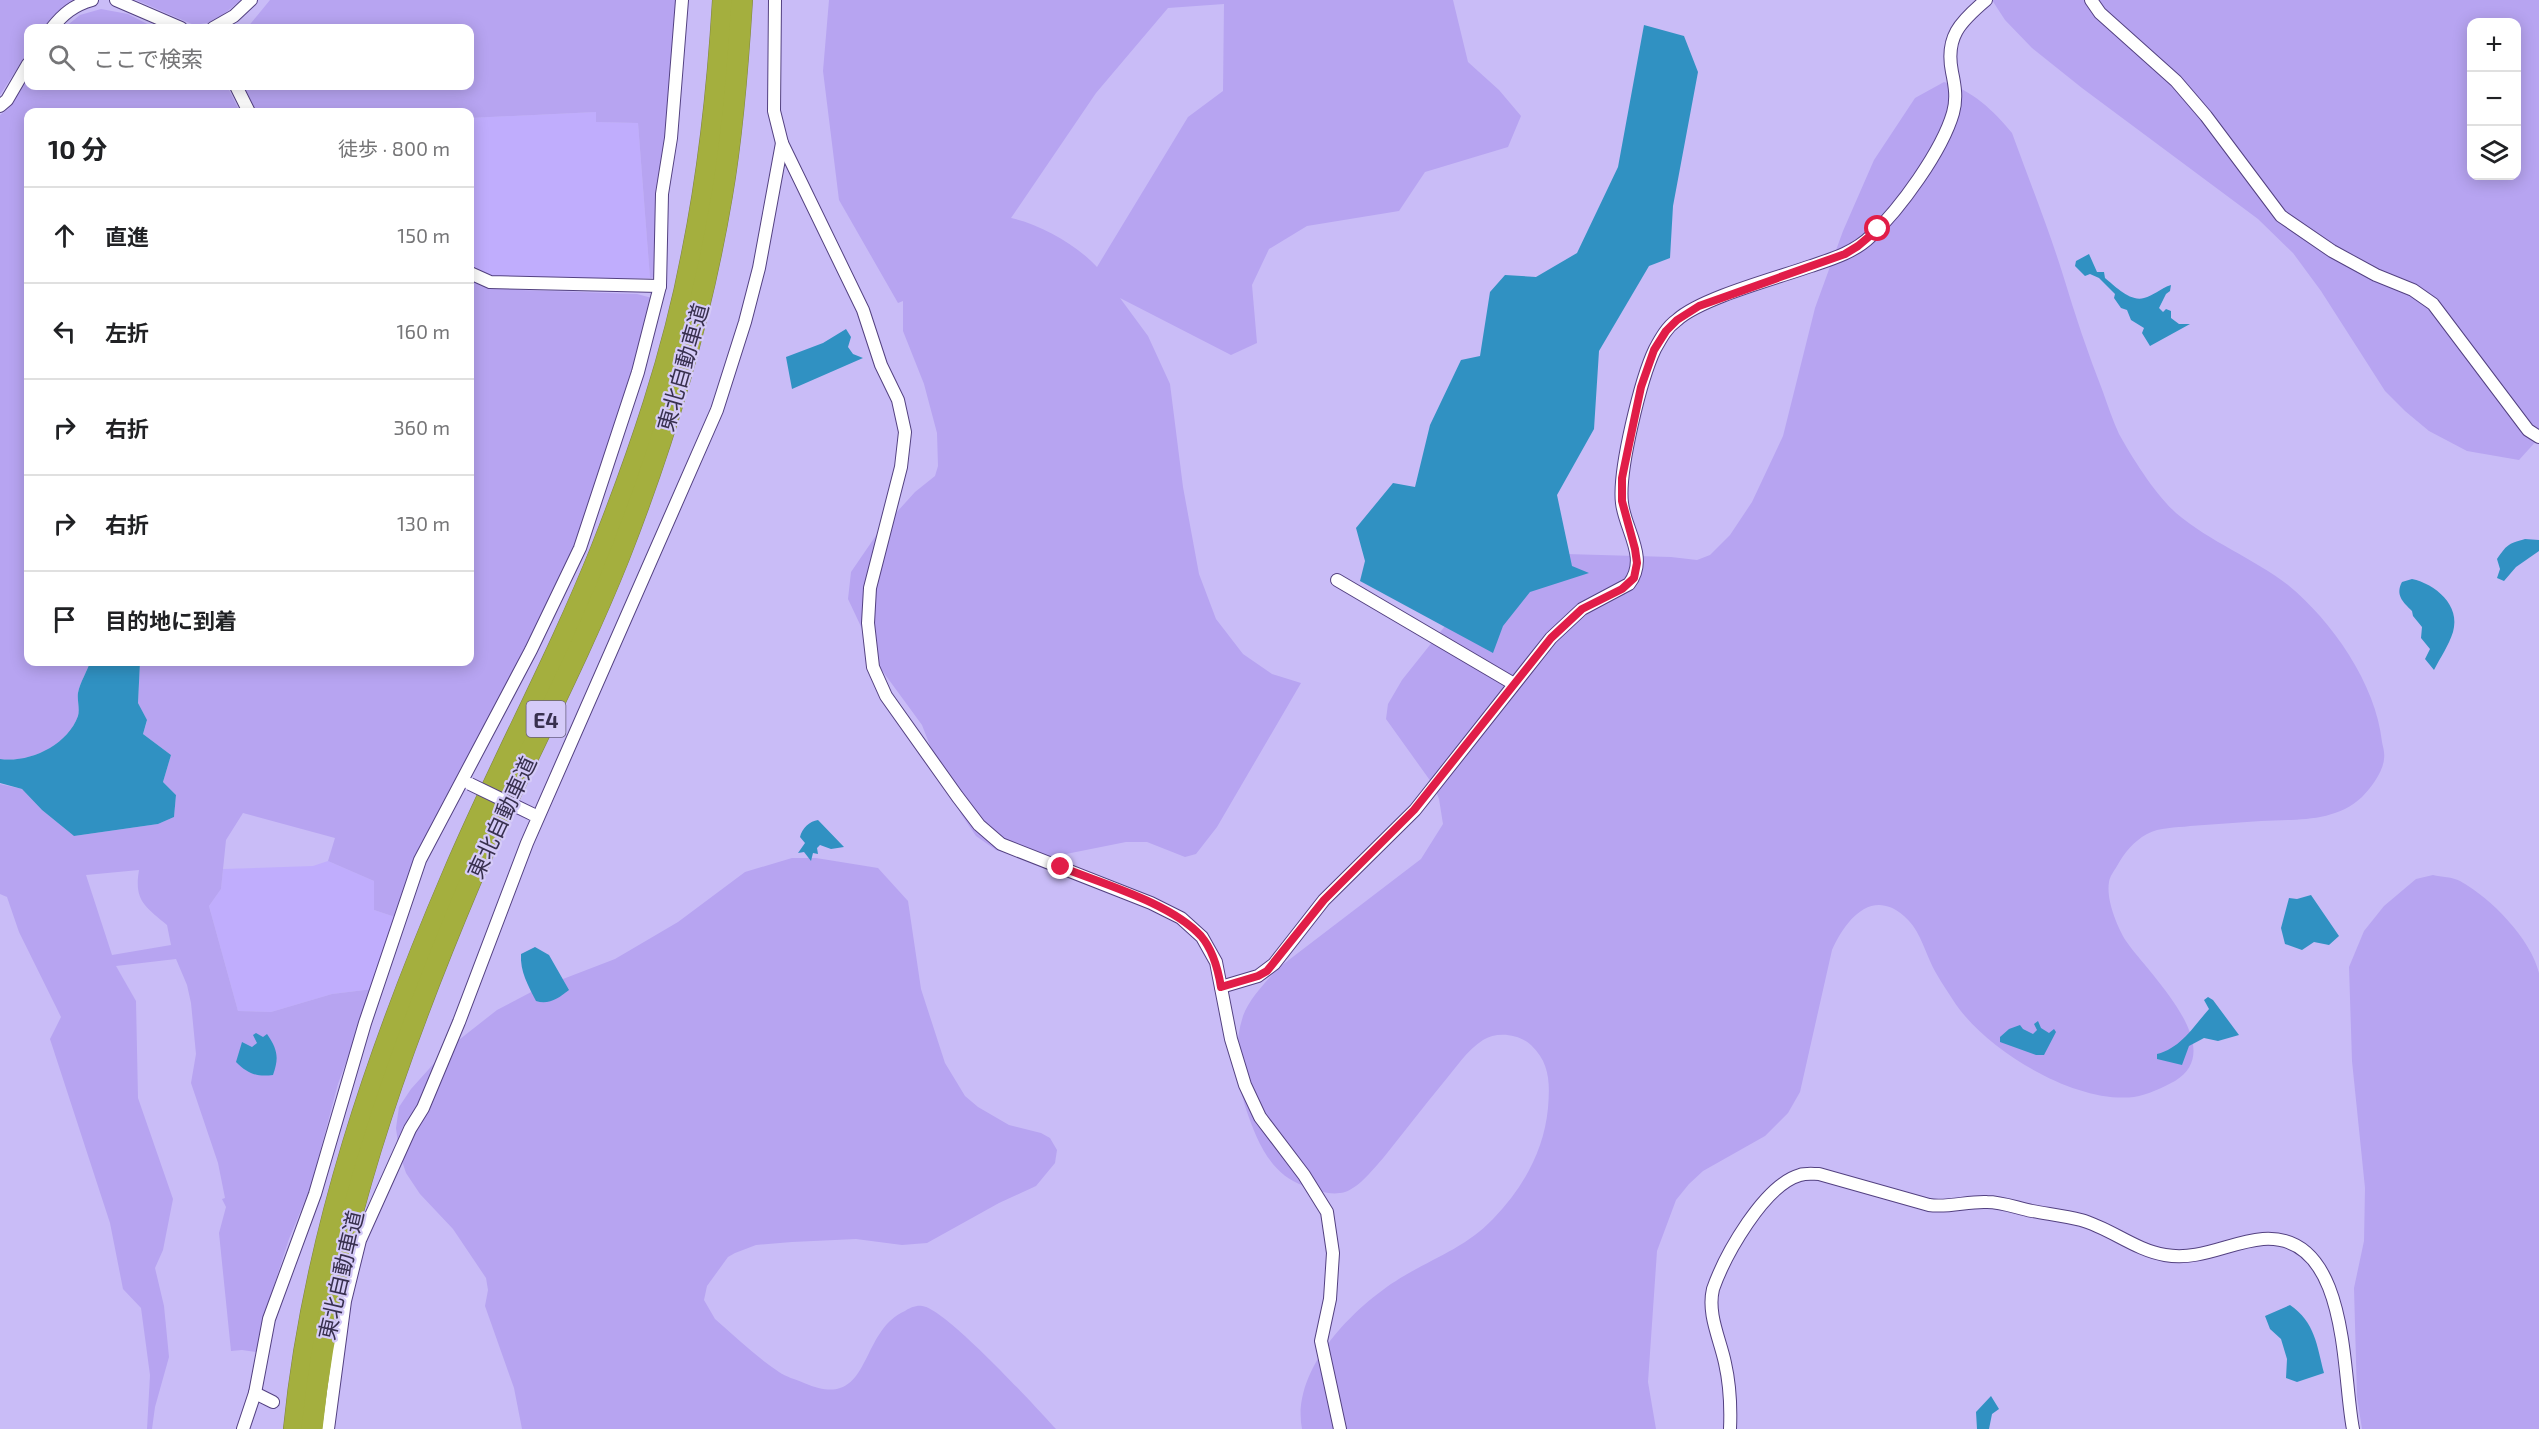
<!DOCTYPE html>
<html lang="ja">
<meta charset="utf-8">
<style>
body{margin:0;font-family:"Exo 2","Noto Sans JP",sans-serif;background:#f2f2f2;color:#202124}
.controls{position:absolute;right:18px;top:18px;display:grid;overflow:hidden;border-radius:12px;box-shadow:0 3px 15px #0003}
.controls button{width:54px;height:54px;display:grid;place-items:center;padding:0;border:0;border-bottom:2px solid #e0e0e0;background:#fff;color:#202124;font:30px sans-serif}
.stop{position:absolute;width:18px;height:18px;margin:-14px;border:4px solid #e11d48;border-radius:50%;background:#fff}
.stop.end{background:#e11d48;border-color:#fff;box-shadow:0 2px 6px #0008}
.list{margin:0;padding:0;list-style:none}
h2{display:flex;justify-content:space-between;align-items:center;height:78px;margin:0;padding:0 24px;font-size:26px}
h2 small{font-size:20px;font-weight:400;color:#757577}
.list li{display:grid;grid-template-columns:39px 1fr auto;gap:18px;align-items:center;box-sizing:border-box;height:96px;padding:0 24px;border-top:2px solid #e0e0e0}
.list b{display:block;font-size:22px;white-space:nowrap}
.list em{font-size:20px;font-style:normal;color:#757577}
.icon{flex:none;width:33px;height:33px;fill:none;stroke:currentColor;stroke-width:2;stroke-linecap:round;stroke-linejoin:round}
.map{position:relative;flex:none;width:2539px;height:1429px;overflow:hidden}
.search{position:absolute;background:#fff;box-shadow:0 3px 15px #0003;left:24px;top:24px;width:450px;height:66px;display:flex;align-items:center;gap:15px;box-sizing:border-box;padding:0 21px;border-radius:12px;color:#757577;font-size:22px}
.panel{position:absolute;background:#fff;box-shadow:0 3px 15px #0003;left:24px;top:108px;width:450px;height:558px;border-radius:12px}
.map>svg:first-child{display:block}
</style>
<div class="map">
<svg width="2539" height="1429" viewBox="0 0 2539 1429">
<rect width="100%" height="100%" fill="#c9bcf7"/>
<g fill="#c0adfd">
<path d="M596,112L597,122L638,123L650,278H491L470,269V118Z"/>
<path d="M328,861L374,881V910L395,917L373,989L332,994L271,1012L238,1011L209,906L221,889L223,869L313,866Z"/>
</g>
<g fill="#b7a4f1" fill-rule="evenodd">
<path d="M0,0H79L57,12L44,28H28V52L0,95Z"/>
<path d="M136,0H241L214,22L194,25Z"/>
<path d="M270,0H676L658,277L650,278L638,123L596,122V112L470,118V112H251L239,86H470V28H247Z"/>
<path d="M829,0H1453L1468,62L1499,90L1521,116L1508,147L1425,172L1399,211L1307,226L1269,249L1252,285L1257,343L1231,355L1120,298L1148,336L1170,384L1183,487L1199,574L1216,619L1243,654L1272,674L1301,683L1217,827L1196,854L1185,857L1147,842H1126L1036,860L996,850L976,836L961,814L939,769L922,725L881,669L848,599L851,572L877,534L915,492L935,476L938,466L937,433L924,384L903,331V301L898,303L839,200L823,71ZM1224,4L1223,91L1188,117L1097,267C1077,245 1040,224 1011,218L1096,93L1168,8Z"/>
<path d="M1992,0H2539V438L2519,460L2467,451L2429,431L2405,411L2385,391L2321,291L2293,253L2258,219L2082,88L2032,48L2005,20ZM2472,22H2516V176H2472Z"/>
<path d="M101,9L128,14L155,28H64L80,15Z"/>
<path d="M28,77V86H227L240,112H28V662H90C87,672 80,682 78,693C77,700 80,709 78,716C67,746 29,763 0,759V115L8,109Z"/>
<path d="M1944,82C1973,91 1993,110 2012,133C2029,180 2048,227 2063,275C2075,315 2088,354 2103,392C2108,406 2113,421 2119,434C2133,459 2155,494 2176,513C2210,542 2253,558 2288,585C2332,621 2376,684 2382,742C2383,747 2385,753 2384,759C2383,772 2371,788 2362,797C2334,823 2296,819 2261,821C2237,823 2214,824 2190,826C2175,828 2160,827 2147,834C2134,841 2124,853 2117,866C2114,871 2110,876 2109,882C2106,900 2117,926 2126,941C2147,972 2230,1048 2175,1081C2164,1087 2147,1095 2134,1097C2074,1104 1984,1049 1953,1000C1945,987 1936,975 1930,961C1923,945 1918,928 1904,916C1871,887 1845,921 1832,950L1800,1092L1788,1113L1765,1136L1703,1171L1689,1184L1676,1200L1657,1251L1648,1382L1656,1429H1302C1290,1367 1360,1300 1409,1273C1439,1256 1468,1245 1493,1219C1523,1188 1544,1151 1548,1108C1550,1083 1550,1063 1531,1045C1519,1034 1497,1031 1483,1040C1467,1050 1455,1069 1443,1083C1423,1107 1404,1132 1384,1157C1374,1168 1360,1187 1345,1192C1331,1196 1318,1191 1304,1186C1270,1174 1257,1141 1246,1109C1237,1080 1233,1046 1243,1016C1249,999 1265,983 1277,969L1421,859L1443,824L1439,799L1434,786L1386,719L1388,704L1402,680L1453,616L1531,553L1671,557L1697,560L1710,555L1730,535L1752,502L1783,436L1815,308L1843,231L1874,160L1915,98Z"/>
<path d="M470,278L480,285L521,290L637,294L652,298L654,302L577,546L395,917L374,910V881L328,861L335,838L243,813L226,840L221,889L209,906L238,1011L271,1012L332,994L373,989L338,1084L311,1186L289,1239L264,1317L256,1352L242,1350L231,1351L219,1233L226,1207L222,1199L225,1198L218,1163L191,1083L196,1054L191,1003L187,985L176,959L116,966L136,1001L138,1098L173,1199L163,1250L155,1268L164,1306L169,1357L155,1407L152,1429H147L150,1375L141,1308L123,1289L110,1223L50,1039L61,1017L19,932L7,897L0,894V784L22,789L42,810L74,836L158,824L174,817L176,795L163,782L171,755L143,734L147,721L138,703L140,662H470ZM139,870C134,900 144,906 167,925L171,945L112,955L86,875Z"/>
<path d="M792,858H816L878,868L908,901L921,989L945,1063L965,1096L978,1107L1009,1125L1041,1133L1050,1138L1057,1150L1055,1163L1036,1186L999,1203L927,1243L902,1245L856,1239L792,1242L756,1245L735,1253L728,1257L707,1286L704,1300L715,1319C736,1337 756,1357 779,1372C786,1377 795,1379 804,1383C873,1413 857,1332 905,1311C909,1308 917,1305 922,1306C944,1307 1037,1408 1056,1429H522L514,1388L485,1306L488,1290L486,1278L453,1229L420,1194L406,1173L399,1152L396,1128L399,1107L411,1089L446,1050L497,1010L537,989L615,959L678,922L745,872Z"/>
<path d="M2433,875C2441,877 2453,877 2460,881C2491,898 2531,939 2539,973V1429H2362L2357,1397L2354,1288L2364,1241L2365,1188L2352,1061L2349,967L2364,931L2384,906L2416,879Z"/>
</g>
<g fill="#3091c2">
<path d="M1644,25L1684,36L1698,72L1673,206L1670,258L1649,266L1599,351L1594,429L1557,495L1572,566L1589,573L1530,592L1503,626L1493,653L1360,581L1365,561L1356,528L1393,483L1415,487L1430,425L1461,360L1480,356L1490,292L1505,275L1536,277L1577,253L1618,167Z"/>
<path d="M2089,254L2097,272H2104L2105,278C2115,286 2130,302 2144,298C2153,296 2161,288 2171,285L2170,291L2166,294L2159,308L2163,312L2166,309L2171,311V318L2179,324H2190L2150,346L2142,333L2144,328L2131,320L2127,310L2121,308L2114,298L2115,294L2099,278L2090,274L2085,276L2075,266L2076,261Z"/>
<path d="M846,329L851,337L848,347L853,354L863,358L792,389L786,357L823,343Z"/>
<path d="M2525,539L2539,540V551L2516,567L2504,581L2497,578L2500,569L2497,559C2507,545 2507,544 2525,539Z"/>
<path d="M2412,579C2435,584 2461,605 2453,632C2449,645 2440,658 2434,670L2425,659L2430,649L2421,638L2422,627L2413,616L2412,611C2403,602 2395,595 2402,582Z"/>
<path d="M90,662H140L138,703L147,720L143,734L171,755L163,782L176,795L174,817L158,824L74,836L42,810L22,789L0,783V759C29,763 67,746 78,716C80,709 77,700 78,693C80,682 87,672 90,662Z"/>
<path d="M818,820L844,847L831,849L820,845L817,848L818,854L813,853L811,861L804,852L798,853L805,843L800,837C802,828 810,821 818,820Z"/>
<path d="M2311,895L2339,936L2329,945L2314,942L2302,950L2285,944L2281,928L2289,898L2297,899Z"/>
<path d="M535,947L549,955L569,990C559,998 549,1005 536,1001C528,985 520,972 521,954Z"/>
<path d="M2208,997L2213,1000L2239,1035L2218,1041L2204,1038L2189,1046L2182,1065L2157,1059V1054C2181,1048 2193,1027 2209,1009L2204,1000Z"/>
<path d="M2038,1021L2041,1028L2049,1033L2054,1029L2056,1032L2044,1055H2036L2000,1042V1037L2009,1029L2020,1025L2023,1029L2033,1034L2037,1030L2034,1024Z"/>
<path d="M256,1033L263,1037L267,1034C278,1050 279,1058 273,1075C257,1077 248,1074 236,1062L242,1042L252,1047L257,1043L253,1035Z"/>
<path d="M2290,1305C2315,1322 2317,1346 2324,1373L2297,1382L2286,1378L2287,1359L2281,1339L2270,1329L2265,1316Z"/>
<path d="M1991,1396L1999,1409L1992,1414L1989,1429H1977L1976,1412Z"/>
</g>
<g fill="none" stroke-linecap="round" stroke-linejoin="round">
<g stroke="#534181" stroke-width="14">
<g id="minor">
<path d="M116,0L181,28"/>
<path d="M775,0L774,111L782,143L863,310L881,365L898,400L905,432L901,467L870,588L868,623L873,667L886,696L957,796L979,825L1001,844L1151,903L1181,918L1202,937L1216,962L1231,1039L1245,1085L1260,1117L1304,1175L1327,1212L1333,1253L1330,1299L1321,1341L1340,1429"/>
<path d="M2091,0L2100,13L2176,81L2206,116L2281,216L2332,251L2376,275L2413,290L2433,304L2528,430L2539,437"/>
<path d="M52,28C63,14 74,5 92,0"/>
<path d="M213,28L234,16L251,0"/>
<path d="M236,86L249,112"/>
<path d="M0,106L7,100L28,64"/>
<path d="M470,273L490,282L660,286"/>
<path d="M1337,580L1514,684"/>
<path d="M1221,987L1258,976L1274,964L1324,900L1415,810L1551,638L1582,609L1629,584C1649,558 1625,530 1622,503C1618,471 1641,378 1655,349C1661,338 1667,327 1677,320C1701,298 1777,278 1811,266C1832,259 1855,252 1871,236C1900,209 1942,151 1953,113C1957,99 1955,86 1952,72C1945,37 1960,22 1986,0"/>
<path d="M255,1393L273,1402"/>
<path d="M243,1429L255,1393L269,1319L315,1194L365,1023L420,860L531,650L580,548L638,372L660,286L662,194L671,138L682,0"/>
<path d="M328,1429L345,1301L360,1240L410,1129L423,1108L459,1022L527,843L717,410L745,322L759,268L782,143"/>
<path d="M1730,1429C1731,1406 1730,1385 1725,1363C1720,1339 1707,1314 1713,1289C1725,1255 1764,1185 1800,1175C1806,1173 1813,1174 1819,1174L1929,1205C1948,1208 1968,1201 1987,1202C2002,1202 2017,1208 2032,1211C2048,1214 2065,1216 2081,1220C2110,1228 2135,1250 2165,1255C2201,1261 2229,1242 2263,1239C2350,1233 2342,1375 2353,1429"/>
</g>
</g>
<g stroke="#7e8344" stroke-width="22">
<g id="motorway">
<path d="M294,1429C313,1237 378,1049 454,872C500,764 557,660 601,550C639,454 673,355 692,254C709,170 718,85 723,0"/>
<path d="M312,1429C331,1239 397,1055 471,880C518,772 575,667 619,557C665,440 701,320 722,195C733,131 738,65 742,0"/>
</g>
</g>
<use href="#minor" stroke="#fff" stroke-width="12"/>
<use href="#motorway" stroke="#a4af3e" stroke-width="21"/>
<g stroke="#534181" stroke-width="14" stroke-linecap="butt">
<path id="minor-bridge" d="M470,784L532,814"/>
</g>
<use href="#minor-bridge" stroke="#fff" stroke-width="12"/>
</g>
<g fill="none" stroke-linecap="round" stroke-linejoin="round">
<path stroke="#e11d48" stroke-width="8" d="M1061,867C1103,884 1171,903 1201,936C1213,950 1218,969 1221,987L1258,976L1267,971L1324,900L1414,810L1551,638L1582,609L1622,589L1634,578L1637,563L1635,549L1622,501V478L1641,387L1654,350L1666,331L1677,320L1699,306L1845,254L1858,246L1878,229"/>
</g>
<g text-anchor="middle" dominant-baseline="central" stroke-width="4.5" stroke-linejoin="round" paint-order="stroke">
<rect fill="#d5cbf8" stroke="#675e81" stroke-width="1.5" x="526.5" y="701" width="39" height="36" rx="4.5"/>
<g font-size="21" font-weight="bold" fill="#38304e">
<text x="546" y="719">E4</text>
</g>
<g font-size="22" fill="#38304e" stroke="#d5cbf8">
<text transform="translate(682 367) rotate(-74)">東北自動車道</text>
<text transform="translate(501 817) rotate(-65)">東北自動車道</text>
<text transform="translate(340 1275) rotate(-77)">東北自動車道</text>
</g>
</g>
</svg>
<div class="controls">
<button>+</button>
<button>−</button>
<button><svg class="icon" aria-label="layers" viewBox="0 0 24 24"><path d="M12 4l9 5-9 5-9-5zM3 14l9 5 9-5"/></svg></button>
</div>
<div class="stop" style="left:1878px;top:229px"></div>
<div class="stop end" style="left:1061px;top:867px"></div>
<div class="search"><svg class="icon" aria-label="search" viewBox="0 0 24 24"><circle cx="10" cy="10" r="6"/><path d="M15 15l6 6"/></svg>ここで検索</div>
<section class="panel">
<h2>10 分<small>徒歩 · 800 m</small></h2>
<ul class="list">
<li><svg class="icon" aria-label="ahead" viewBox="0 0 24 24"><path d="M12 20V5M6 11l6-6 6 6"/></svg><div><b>直進</b></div><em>150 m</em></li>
<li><svg class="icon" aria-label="left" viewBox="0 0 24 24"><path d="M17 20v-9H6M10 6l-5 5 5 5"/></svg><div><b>左折</b></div><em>160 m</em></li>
<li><svg class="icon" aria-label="right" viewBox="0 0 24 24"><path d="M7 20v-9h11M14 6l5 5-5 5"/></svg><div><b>右折</b></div><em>360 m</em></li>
<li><svg class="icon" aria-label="right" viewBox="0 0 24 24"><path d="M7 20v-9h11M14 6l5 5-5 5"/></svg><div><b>右折</b></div><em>130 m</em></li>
<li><svg class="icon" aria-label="arrive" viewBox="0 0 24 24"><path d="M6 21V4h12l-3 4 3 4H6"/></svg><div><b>目的地に到着</b></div></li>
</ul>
</section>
</div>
